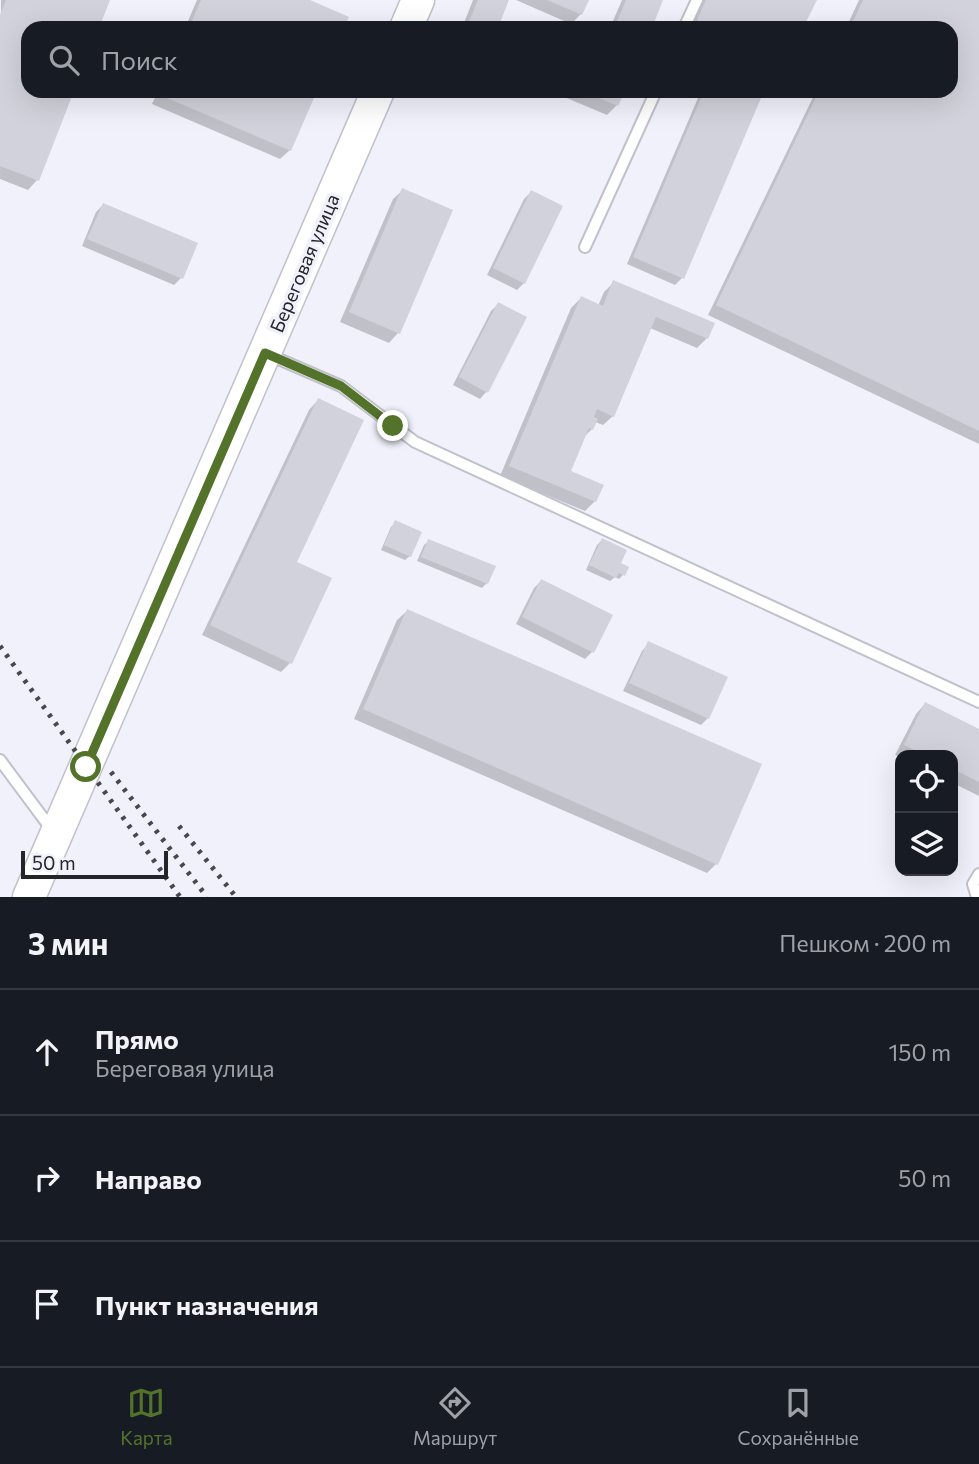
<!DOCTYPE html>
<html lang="ru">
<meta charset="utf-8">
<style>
body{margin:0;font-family:Commissioner,sans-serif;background:#20242c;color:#f1f3f6}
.controls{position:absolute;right:21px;bottom:21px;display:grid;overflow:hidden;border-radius:14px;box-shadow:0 7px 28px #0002}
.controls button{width:63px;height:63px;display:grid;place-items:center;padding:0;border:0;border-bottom:2px solid #363941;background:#171b24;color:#f1f3f6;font:35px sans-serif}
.scale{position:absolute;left:21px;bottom:18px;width:147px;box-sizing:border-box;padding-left:7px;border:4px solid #252529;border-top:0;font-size:19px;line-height:24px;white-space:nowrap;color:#252529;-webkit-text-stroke:5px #f0f1fb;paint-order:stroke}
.stop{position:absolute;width:21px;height:21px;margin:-16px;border:5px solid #53732a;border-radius:50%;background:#fff}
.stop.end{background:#53732a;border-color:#fff;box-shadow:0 2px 7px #0008}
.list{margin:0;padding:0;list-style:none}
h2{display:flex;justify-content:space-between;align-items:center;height:91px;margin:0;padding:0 28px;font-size:30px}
h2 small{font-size:23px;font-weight:400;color:#9ea1a6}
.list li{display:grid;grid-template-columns:46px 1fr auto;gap:21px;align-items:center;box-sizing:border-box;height:126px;padding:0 28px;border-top:2px solid #363941}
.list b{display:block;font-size:26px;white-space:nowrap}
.list p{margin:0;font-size:23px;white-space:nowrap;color:#9ea1a6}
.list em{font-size:23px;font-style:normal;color:#9ea1a6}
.icon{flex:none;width:38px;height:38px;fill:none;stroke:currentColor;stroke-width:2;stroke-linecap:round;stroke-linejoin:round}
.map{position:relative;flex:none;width:979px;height:897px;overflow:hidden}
.search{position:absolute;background:#171b24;box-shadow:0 7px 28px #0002;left:21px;right:21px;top:21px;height:77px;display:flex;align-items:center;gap:18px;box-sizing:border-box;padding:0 24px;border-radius:21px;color:#9ea1a6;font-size:26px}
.sheet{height:469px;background:#171b24}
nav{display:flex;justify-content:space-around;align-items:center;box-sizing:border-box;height:98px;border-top:2px solid #363941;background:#171b24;font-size:19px;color:#9ea1a6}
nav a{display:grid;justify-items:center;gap:4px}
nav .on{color:#53732a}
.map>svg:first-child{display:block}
</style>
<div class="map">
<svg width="979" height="897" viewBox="0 0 979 897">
<rect width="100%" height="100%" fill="#f0f1fb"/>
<g fill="#0003">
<path d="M1,0H108L97,28H28V91H72L37,180L28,190L0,179Z"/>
<path d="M197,0H305L342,28H185Z"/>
<path d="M473,0H508L497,26L502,28H462Z"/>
<path d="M516,0H587L581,14L571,24Z"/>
<path d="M622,0H662L650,28H610Z"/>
<path d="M703,0H815L801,28H689Z"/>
<path d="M859,0H979V444L708,315L816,91H951V28H846Z"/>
<path d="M158,91H315L290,150L280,159L152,104Z"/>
<path d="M550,91H623L617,105L607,115Z"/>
<path d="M701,91H762L682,278L675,285L627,264Z"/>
<path d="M403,190L451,211L398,333L389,343L340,322L393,199Z"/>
<path d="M531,192L524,283L517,290L487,275L524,199Z"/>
<path d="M103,205L181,278L174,285L82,246L96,212Z"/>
<path d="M614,282L707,338L697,348L650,328L613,416L603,425L595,422L592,429L582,439L569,472L601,486L595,501L585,511L500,476L571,308L581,298L598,306L604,292Z"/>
<path d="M498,304L487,391L480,399L453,385L491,311Z"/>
<path d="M318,400L294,563L290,663L281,672L202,635L309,410Z"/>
<path d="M396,522L410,556L405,560L381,550L391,527Z"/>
<path d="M602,540L619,564L623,575L619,579L615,577L610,581L586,570L597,545Z"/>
<path d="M429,541L487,583L482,588L417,561L424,545Z"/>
<path d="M541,581L592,652L585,659L516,624L534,588Z"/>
<path d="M407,611L716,864L707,873L354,719L397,620Z"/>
<path d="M649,643L708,718L701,725L623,691L642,651Z"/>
<path d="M925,704L979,731V796L953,783V755H900V757L895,755L916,714Z"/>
</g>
<g fill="#d2d2dc">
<path d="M6,0H110L99,28H28V91H74L39,181L0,166V15Z"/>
<path d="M201,0H310L349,17L344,28H189Z"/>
<path d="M478,0H509L499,25L506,28H466Z"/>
<path d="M547,0H589L582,15Z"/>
<path d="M626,0H663L652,28H614Z"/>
<path d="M706,0H817L803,28H714L697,20Z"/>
<path d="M863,0H979V431L716,305L819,91H951V28H850Z"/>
<path d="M162,91H317L291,151L160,95Z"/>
<path d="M582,91H625L618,106Z"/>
<path d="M704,91H764L684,279L633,257Z"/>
<path d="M402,188L453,210L400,334L349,312Z"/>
<path d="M531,190L563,206L525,284L493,268Z"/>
<path d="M103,203L198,243L183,279L87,239Z"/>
<path d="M613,280L715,323L708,339L656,317L614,417L597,409L594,417L598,419L593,430L589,428L571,471L604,485L596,502L509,466L581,296L603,306Z"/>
<path d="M498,302L527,317L488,393L459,377Z"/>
<path d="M318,398L364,420L297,562L332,578L292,664L210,625Z"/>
<path d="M395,520L422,532L411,557L384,545Z"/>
<path d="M602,538L627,550L621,563L629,567L625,576L619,573L616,578L589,565Z"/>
<path d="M428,539L496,566L488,584L421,557Z"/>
<path d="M541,579L613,615L594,653L522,617Z"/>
<path d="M407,609L762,764L718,865L363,709Z"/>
<path d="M648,641L728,677L709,719L629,683Z"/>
<path d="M925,702L979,729V782L953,769V755H925L904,745Z"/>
</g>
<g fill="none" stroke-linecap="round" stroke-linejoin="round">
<g stroke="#c1c1cc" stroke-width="14">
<g id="lane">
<path d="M684,28L697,0"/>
<path d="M585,247L656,91"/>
<path d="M267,354L341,386L415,442L979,702"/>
<path d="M0,760L52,830"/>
<path d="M977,897L973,884L979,874"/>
</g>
</g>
<g stroke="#c1c1cc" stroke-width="35">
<g id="secondary">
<path d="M406,28L418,0"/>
<path d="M29,897L378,91"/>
</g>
</g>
<use href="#lane" stroke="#fff" stroke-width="10"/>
<use href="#secondary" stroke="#fff" stroke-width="32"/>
<g stroke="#47474c" stroke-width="5" stroke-dasharray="3.5 7" stroke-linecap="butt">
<path d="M0,646L180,897"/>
<path d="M111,772L207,897"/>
<path d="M179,826L236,897"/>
</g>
</g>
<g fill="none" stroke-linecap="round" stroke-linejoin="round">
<path stroke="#53732a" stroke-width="9" d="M86,767L265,353L341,386L393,426"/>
</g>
<g text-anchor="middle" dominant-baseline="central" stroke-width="7" stroke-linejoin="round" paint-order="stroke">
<g font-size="19" fill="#252529" stroke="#f0f1fb">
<text transform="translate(304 263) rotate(-67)">Береговая улица</text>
</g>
</g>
</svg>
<div class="controls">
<button><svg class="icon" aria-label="locate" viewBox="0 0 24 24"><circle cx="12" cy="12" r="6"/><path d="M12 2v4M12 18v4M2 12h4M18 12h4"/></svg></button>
<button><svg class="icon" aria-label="layers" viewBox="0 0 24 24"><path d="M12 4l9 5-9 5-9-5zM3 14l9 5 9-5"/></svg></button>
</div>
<div class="scale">50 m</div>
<div class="stop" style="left:86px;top:767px"></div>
<div class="stop end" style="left:393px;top:426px"></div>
<div class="search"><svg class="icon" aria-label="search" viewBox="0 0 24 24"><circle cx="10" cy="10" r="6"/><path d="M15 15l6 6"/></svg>Поиск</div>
</div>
<section class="sheet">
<h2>3 мин<small>Пешком · 200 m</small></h2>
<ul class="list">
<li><svg class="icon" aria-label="ahead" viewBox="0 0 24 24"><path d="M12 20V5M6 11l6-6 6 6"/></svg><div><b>Прямо</b><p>Береговая улица</p></div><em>150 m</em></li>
<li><svg class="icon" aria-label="right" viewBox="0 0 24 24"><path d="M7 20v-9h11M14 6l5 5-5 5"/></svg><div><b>Направо</b></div><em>50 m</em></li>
<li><svg class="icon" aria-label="arrive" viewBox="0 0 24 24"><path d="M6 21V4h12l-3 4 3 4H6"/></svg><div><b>Пункт назначения</b></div></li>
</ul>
</section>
<nav>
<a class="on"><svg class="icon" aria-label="map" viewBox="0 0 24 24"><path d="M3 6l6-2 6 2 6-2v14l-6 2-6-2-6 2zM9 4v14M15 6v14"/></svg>Карта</a>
<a><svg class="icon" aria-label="directions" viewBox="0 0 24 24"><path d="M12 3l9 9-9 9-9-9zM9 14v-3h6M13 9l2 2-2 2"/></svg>Маршрут</a>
<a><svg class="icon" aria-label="saved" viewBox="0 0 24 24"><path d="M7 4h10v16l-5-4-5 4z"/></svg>Сохранённые</a>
</nav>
